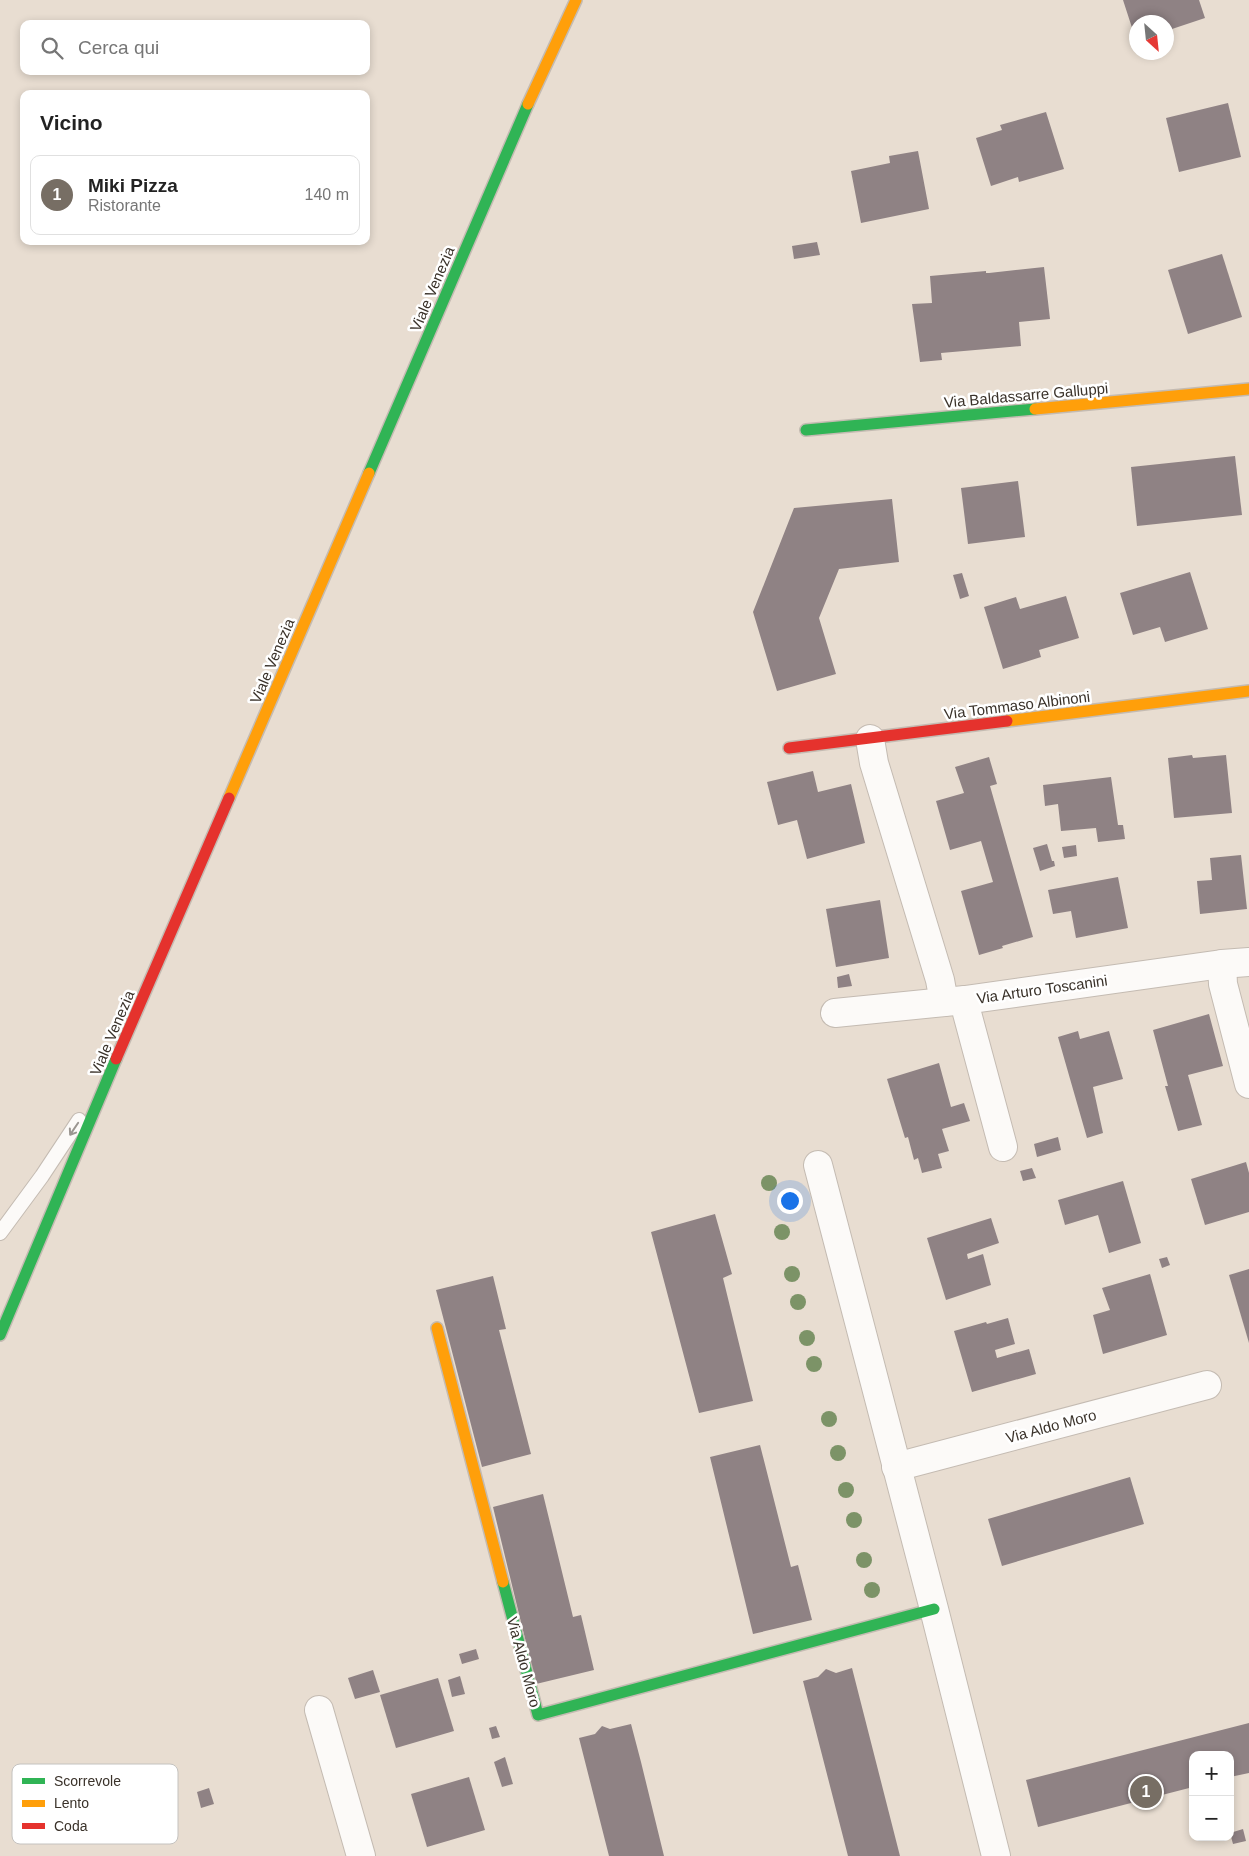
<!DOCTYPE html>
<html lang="it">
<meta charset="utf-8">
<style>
body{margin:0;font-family:Helvetica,sans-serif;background:#f2f2f2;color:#222}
.controls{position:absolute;right:15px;bottom:15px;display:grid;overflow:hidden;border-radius:10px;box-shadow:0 2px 8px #0003}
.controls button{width:45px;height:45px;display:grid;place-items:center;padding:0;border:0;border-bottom:1px solid #e0e0e0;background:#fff;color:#222;font:25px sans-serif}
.compass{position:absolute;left:1129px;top:15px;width:45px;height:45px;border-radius:50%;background:#fff;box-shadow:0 2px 8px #0003;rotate:153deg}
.you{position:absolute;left:789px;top:1200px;width:18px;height:18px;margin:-12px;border:4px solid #fff;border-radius:50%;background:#1a73e8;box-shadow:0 0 0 8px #1a73e833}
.badge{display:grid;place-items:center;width:32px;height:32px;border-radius:50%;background:#776e64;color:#fff;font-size:16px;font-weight:700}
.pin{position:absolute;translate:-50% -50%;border:2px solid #fff;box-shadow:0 1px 5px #0006}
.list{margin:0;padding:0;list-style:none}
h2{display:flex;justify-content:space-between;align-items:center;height:65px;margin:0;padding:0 20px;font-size:21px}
h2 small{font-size:16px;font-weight:400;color:#767676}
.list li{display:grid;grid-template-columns:32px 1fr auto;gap:15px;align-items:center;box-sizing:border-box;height:80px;margin:0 10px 10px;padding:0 10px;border:1px solid #e0e0e0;border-radius:10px}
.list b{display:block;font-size:19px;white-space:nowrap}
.list p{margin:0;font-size:16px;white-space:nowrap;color:#767676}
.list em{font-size:16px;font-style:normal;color:#767676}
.icon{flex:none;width:28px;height:28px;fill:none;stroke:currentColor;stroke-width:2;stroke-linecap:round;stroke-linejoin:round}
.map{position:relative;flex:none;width:1249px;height:1856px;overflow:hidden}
.search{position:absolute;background:#fff;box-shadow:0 2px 8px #0003;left:20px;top:20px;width:350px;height:55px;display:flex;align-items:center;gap:12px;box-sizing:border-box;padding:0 18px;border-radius:10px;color:#767676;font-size:19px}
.panel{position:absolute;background:#fff;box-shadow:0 2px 8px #0003;left:20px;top:90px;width:350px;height:155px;border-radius:10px}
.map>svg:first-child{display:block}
</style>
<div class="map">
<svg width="1249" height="1856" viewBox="0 0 1249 1856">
<rect width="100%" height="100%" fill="#e8ddd1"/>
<g fill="#8f8284">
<path d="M1123,0H1199L1205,18L1166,31V22H1136V40Z"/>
<path d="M1228,103L1241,157L1179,172L1166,118Z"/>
<path d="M1046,112L1064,169L1019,182L1018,177L991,186L976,138L1002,130L1000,125Z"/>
<path d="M918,151L929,209L861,223L851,171L890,163L889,156Z"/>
<path d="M817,242L820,255L794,259L792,246Z"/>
<path d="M1222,254L1242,317L1188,334L1168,270Z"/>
<path d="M1044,267L1050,319L1019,322L1021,346L941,353L942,360L920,362L912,304L932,303L930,276L986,271V273H989Z"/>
<path d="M1235,456L1242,515L1137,526L1131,467Z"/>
<path d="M1018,481L1025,537L968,544L961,488Z"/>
<path d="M892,499L899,562L839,569L819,618L836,674L777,691L753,612L794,508Z"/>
<path d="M1190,572L1208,629L1165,642L1160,627L1133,635L1120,593Z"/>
<path d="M962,573L969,596L960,599L953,575Z"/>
<path d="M1066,596L1079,638L1039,650L1041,657L1003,669L984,607L1016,597L1020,609Z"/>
<path d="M1192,755L1193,758L1226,755L1232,813L1174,818L1168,758Z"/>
<path d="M989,757L997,784L990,786L1033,937L1002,946L1003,948L979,955L961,891L993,882L981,841L950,850L936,801L964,793L955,767Z"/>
<path d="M813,771L818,792L851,784L865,843L807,859L797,820L778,825L767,782Z"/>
<path d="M1111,777L1118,825H1123L1125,839L1098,842L1096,828L1061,831L1058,804L1045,806L1043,785Z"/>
<path d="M1047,844L1052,861H1054L1055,866L1040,871L1033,848Z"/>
<path d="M1076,845L1077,856L1064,858L1062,847Z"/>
<path d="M1241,855L1247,909L1200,914L1197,881L1212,880L1210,858Z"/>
<path d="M1118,877L1128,928L1076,938L1071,911L1053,914L1048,890Z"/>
<path d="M880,900L889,958L836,967L826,909Z"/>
<path d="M849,974L852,986L838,988L837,977Z"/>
<path d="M1209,1014L1223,1066L1188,1075L1202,1125L1178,1131L1165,1086H1168L1153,1030Z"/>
<path d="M1078,1031L1080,1039L1109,1031L1123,1079L1093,1087L1103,1133L1087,1138L1058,1037Z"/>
<path d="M939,1063L951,1107L964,1103L970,1121L942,1129L949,1151L938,1154L942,1168L922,1173L918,1158L914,1160L908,1137L905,1138L887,1079Z"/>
<path d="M1058,1137L1061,1150L1037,1157L1034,1144Z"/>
<path d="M1246,1162L1249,1173V1212L1205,1225L1191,1179Z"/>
<path d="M1032,1168L1036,1178L1023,1181L1020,1171Z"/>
<path d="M1123,1181L1141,1243L1109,1253L1098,1215L1065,1225L1058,1200Z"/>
<path d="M715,1214L732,1274L723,1278L753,1401L699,1413L651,1232Z"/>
<path d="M991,1218L999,1243L967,1254L968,1259L983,1254L991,1285L946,1300L927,1238Z"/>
<path d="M1167,1257L1170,1265L1162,1268L1159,1259Z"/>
<path d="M1249,1269V1343L1229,1275Z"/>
<path d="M1150,1274L1167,1335L1103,1354L1093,1315L1110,1310L1102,1288Z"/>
<path d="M493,1276L506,1329L499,1330L531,1454L482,1467L436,1290Z"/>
<path d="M1008,1318L1015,1344L995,1350L997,1358L1029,1349L1036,1374L972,1392L954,1331L986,1322L987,1324Z"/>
<path d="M760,1445L791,1567L798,1565L812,1620L753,1634L710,1457Z"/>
<path d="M1130,1477L1144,1524L1002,1566L988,1519Z"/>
<path d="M543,1494L573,1617L581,1615L594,1670L536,1684L493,1507Z"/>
<path d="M476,1649L479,1659L462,1664L459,1654Z"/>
<path d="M852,1668L900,1856H848L803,1681L818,1677L826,1669L836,1673Z"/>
<path d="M373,1670L380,1692L355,1699L348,1678Z"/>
<path d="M460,1676L465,1694L452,1697L448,1680Z"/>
<path d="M438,1678L454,1731L396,1748L380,1695Z"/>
<path d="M1249,1723V1773L1230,1777V1755H1193V1787L1038,1827L1026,1780Z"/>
<path d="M631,1724L641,1762L664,1856H609L579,1738L595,1734L602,1726L610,1729Z"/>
<path d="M496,1726L500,1737L492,1739L489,1728Z"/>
<path d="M505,1757L513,1784L502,1787L494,1762Z"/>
<path d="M469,1777L485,1830L427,1847L411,1794Z"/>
<path d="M209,1788L214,1804L201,1808L197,1792Z"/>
<path d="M1243,1829L1246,1841L1233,1844L1230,1833Z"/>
</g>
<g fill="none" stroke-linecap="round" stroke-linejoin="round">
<g stroke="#c4bbb2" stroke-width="16">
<path id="lane" d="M0,1233L42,1176L79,1120"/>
</g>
<g stroke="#c4bbb2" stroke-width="30">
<g id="street">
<path d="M870,739L874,763L940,980L944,1002"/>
<path d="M1222,964L1223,984L1249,1084"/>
<path d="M965,1000L967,1013L1003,1147"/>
<path d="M835,1013L965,1000L1222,964L1249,962"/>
<path d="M818,1165L934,1609L996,1856"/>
<path d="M896,1467L1207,1385"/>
<path d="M319,1710L361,1856"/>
</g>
</g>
<g stroke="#c4bbb2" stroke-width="14">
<g id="fast">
<path d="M806,430L1035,409"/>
<path d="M369,473L528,104"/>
<path d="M0,1335L116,1059"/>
<path d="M503,1582L538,1715L934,1609"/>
</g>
</g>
<g stroke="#c4bbb2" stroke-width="14">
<g id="slow">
<path d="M528,104L576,0"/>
<path d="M1035,409L1249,389"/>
<path d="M1007,721L1249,691"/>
<path d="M229,798L369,473"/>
<path d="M437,1328L503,1582"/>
</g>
</g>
<g stroke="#c4bbb2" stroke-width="14">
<g id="jam">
<path d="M789,748L1007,721"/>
<path d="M116,1059L229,798"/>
</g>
</g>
<use href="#lane" stroke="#fcfaf8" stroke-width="14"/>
<use href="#street" stroke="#fcfaf8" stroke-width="28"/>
<use href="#fast" stroke="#30b455" stroke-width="11"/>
<use href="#slow" stroke="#ff9f0a" stroke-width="11"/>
<use href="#jam" stroke="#e5322d" stroke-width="11"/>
</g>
<g fill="#7c9367">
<circle cx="769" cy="1183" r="8"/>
<circle cx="782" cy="1232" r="8"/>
<circle cx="792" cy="1274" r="8"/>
<circle cx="798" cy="1302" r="8"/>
<circle cx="807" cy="1338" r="8"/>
<circle cx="814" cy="1364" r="8"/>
<circle cx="829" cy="1419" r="8"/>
<circle cx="838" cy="1453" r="8"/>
<circle cx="846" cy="1490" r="8"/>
<circle cx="854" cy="1520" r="8"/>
<circle cx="864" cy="1560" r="8"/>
<circle cx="872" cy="1590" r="8"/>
</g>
<defs><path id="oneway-shaft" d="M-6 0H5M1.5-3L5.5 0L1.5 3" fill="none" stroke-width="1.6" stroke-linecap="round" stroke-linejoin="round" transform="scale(1.25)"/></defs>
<use stroke="#9b9691" href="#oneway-shaft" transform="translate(74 1129) rotate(124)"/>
<g text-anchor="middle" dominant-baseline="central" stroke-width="5" stroke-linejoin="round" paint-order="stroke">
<g font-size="15" fill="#3a322a" stroke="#fff">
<text transform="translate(432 289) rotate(-67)">Viale Venezia</text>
<text transform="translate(1026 395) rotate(-5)">Via Baldassarre Galluppi</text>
<text transform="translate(272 661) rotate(-67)">Viale Venezia</text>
<text transform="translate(1017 705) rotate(-7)">Via Tommaso Albinoni</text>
<text transform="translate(1042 989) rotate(-8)">Via Arturo Toscanini</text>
<text transform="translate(112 1033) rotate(-67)">Viale Venezia</text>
<text transform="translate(1051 1426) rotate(-15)">Via Aldo Moro</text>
<text transform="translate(524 1662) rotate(75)">Via Aldo Moro</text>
</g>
</g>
<rect x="12" y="1764" width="166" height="80" rx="8" fill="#fff" stroke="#c4c2bf" stroke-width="1"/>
<rect x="22" y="1778" width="23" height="6" fill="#30b455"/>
<rect x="22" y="1800" width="23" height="7" fill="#ff9f0a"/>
<rect x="22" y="1823" width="23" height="6" fill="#e5322d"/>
<g font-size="14" fill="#3a322a">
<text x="54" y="1786">Scorrevole</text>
<text x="54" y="1808">Lento</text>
<text x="54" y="1831">Coda</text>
</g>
</svg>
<div class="controls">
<button>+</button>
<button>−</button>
</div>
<svg class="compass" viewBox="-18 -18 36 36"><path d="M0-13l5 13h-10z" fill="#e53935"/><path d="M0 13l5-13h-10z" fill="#767676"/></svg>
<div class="you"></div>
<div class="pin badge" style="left:1146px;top:1792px">1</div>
<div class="search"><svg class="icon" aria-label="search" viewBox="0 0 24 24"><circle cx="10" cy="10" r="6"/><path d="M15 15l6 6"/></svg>Cerca qui</div>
<section class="panel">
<h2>Vicino<small></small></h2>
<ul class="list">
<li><span class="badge">1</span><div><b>Miki Pizza</b><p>Ristorante</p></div><em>140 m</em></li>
</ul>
</section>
</div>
